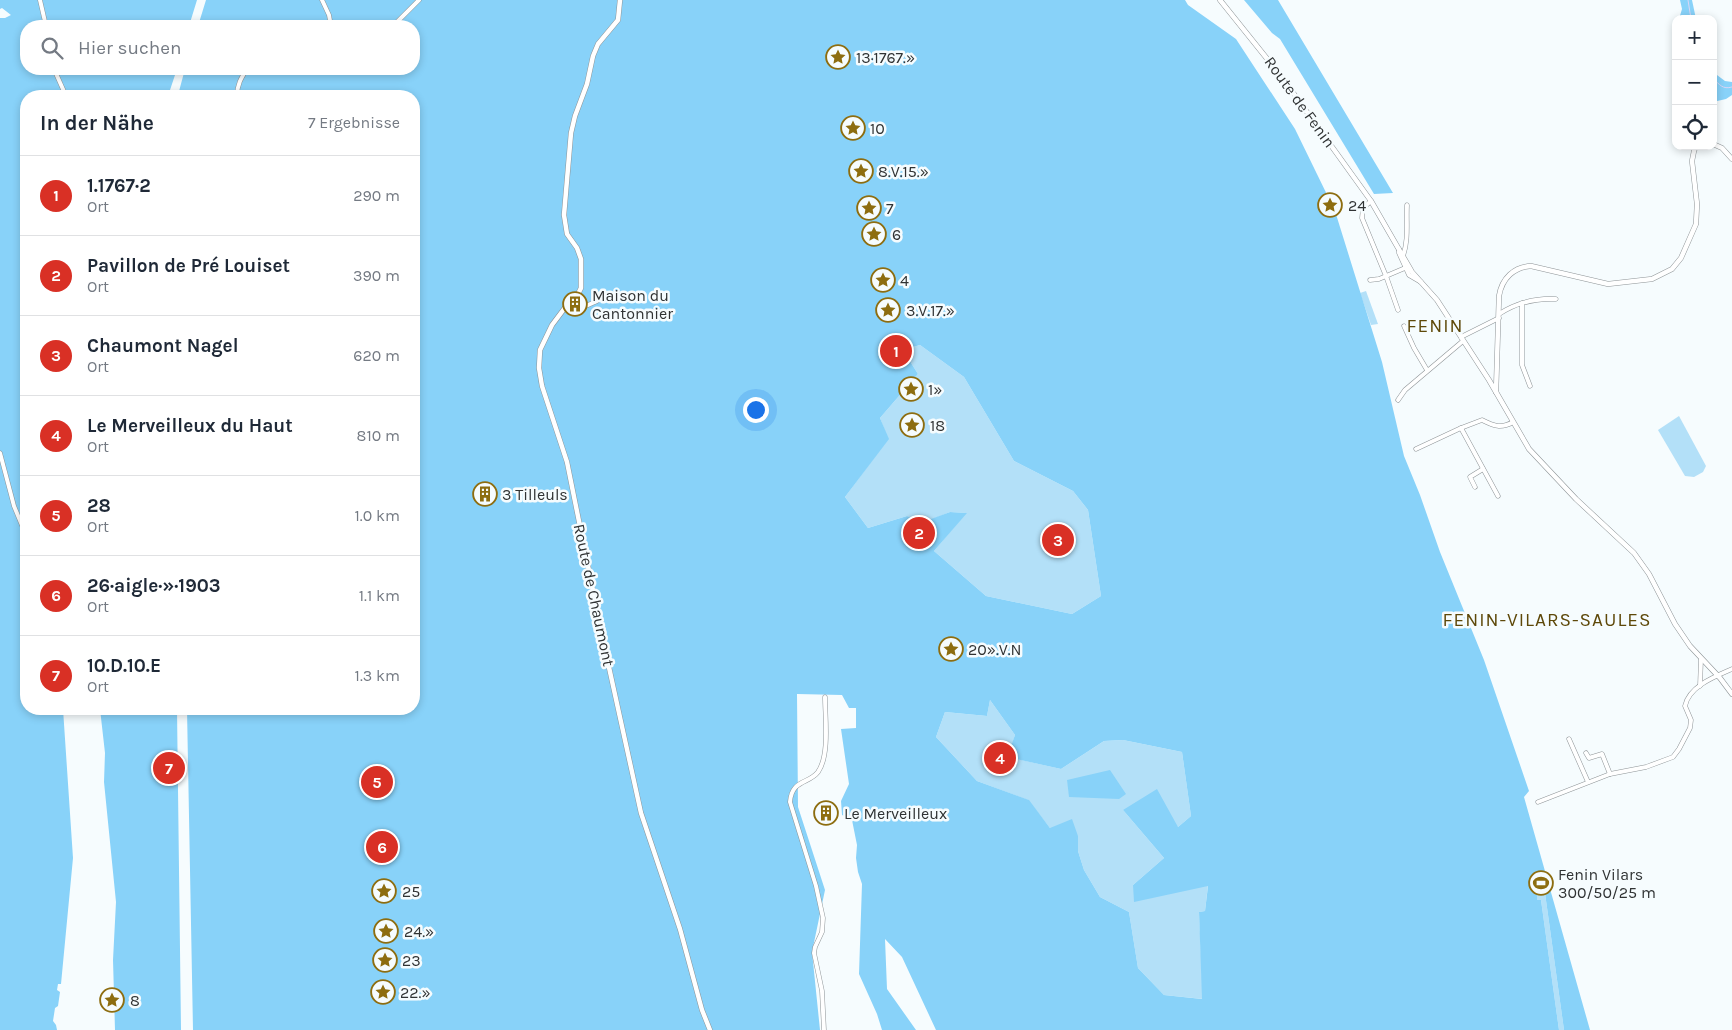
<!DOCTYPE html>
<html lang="de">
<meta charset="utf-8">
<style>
body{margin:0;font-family:Karla,sans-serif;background:#f2f2f3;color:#1f2937}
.controls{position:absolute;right:15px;top:15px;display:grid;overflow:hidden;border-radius:10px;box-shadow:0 2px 8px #0003}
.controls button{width:45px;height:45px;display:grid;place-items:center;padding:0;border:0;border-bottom:1px solid #e0e1e3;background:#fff;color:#1f2937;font:25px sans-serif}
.you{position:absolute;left:755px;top:409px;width:18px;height:18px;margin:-12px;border:4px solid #fff;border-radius:50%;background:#1a73e8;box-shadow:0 0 0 8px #1a73e833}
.badge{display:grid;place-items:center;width:32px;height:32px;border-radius:50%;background:#d93025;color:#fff;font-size:16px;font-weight:700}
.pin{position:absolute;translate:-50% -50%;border:2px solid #fff;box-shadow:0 1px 5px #0006}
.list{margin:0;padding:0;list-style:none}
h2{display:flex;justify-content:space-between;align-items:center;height:65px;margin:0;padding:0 20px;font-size:21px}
h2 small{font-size:16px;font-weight:400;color:#747a83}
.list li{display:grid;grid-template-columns:32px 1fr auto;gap:15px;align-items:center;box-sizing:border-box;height:80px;padding:0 20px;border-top:1px solid #e0e1e3}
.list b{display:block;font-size:19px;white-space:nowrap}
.list p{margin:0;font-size:16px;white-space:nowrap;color:#747a83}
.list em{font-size:16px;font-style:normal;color:#747a83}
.icon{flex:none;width:28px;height:28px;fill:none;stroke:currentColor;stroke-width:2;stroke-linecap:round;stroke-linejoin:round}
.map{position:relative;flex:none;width:1732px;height:1030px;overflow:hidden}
.search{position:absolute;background:#fff;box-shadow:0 2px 8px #0003;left:20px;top:20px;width:400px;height:55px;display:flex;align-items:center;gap:12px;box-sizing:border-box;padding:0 18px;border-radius:20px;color:#747a83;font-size:19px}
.panel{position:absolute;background:#fff;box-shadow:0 2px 8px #0003;left:20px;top:90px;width:400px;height:625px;border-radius:20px}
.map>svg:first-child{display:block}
</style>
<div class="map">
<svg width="1732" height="1030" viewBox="0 0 1732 1030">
<rect width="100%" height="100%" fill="#f6fcfe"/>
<g fill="#b3e0f8">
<path d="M1366,291L1378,324L1371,325L1360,293Z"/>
<path d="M920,345L964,377L1014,461L1073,491L1088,510L1101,596L1072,614L986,596L934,551L966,513L950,512L923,523L907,516L868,528L845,497L888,439L880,418L918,374L903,350Z"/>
<path d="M1679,416L1706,466L1703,472L1694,477L1685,476L1658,430Z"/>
<path d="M990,700L1015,735L1008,757L1061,769L1104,741L1123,740L1182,752L1191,816L1178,827L1123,810L1164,858L1133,885H1208L1205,911L1199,912L1203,999L1164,995L1138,968L1129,912L1100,897L1084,870L1078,851V836L1050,828L1028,800L977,781L936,737L945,712L987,716Z"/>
<path d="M1544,886L1564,1030H1559L1541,900H1537V887Z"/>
</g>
<g fill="#88d2f9" fill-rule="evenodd">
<path d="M0,0H197L189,26H26V69H177L168,96H26V709H63L73,858L61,984H58L57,990L60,992L58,1006L55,1008L53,1021L56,1025L57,1030H0V18H5L11,15L2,8L0,9Z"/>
<path d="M206,0H1185L1188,5L1236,39L1295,129L1335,211L1382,362L1404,456L1420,495L1440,552L1484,660L1529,791L1524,797L1590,1030H1564L1544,886L1537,887V900H1541L1559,1030H936L902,957L885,939L887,989L916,1030H882L877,1014L859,974L862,884L858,872L856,858L857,845L852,820L842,815L841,801L849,784L841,729L856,728V708H849L842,695L797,694L798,807L825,890L812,952L820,1030H193L187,709H414V96H178V95L185,69H414V26H198ZM920,345L964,377L1014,461L1073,491L1088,510L1101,596L1072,614L986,596L934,551L967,513L950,512L923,522L907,516L868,528L845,497L889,439L880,418L918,374L903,350ZM990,700L1015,735L1007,757L1061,769L1104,741L1123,740L1182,752L1191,816L1178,827L1157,789L1123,810L1164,858L1133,885L1134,902L1208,886L1205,911L1199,912L1202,999L1164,995L1138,968L1129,912L1100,897L1084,870L1078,851V836L1072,819L1050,828L1029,800L977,781L936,737L945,712L987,716Z"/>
<path d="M1244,0H1278L1393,193L1374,194L1280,39L1272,33Z"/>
<path d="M1680,0H1692L1696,19H1679L1682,9Z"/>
<path d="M1713,72L1725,81L1732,82V95L1726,99L1713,102Z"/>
<path d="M100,709H177L181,1030H115L113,960L116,902L104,782L105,753Z"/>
<path d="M1110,770L1126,794L1119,799L1069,797L1067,780Z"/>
</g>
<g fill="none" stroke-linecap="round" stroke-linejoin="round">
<g stroke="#d9d6f7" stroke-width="1">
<path d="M1688,0L1691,19"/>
<path d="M1713,79C1720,84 1722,90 1732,87"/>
</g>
<g stroke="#8e9497" stroke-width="5">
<g id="minor">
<path d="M40,0L46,26"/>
<path d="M322,0L329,15L331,26"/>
<path d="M393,26L419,0"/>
<path d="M54,69L66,96"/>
<path d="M237,96C237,85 241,78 247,69"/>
<path d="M1371,201L1363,208L1362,218L1386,276L1398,310"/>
<path d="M1399,249V253L1409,275L1421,282"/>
<path d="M1403,256C1409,239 1406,222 1407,205"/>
<path d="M1370,280L1379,279L1405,268"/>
<path d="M1522,303V365L1530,386"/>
<path d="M564,309L577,310L597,301"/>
<path d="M1499,314C1516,303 1535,298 1556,299"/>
<path d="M1404,326L1414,348L1427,370"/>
<path d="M1461,337L1499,318"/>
<path d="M1398,400L1405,390L1463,341"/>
<path d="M1461,428L1498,496"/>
<path d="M1416,449L1461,428L1482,420C1494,426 1501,429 1513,422"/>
<path d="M0,453L14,506L26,535"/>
<path d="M1475,487L1470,477L1483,469"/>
<path d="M1700,686L1701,659"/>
<path d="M1569,739L1588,782"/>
<path d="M1586,753L1589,758L1602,754L1610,774"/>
<path d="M1538,802L1610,774L1646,767L1673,757L1679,749L1690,728L1691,720L1685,706C1689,686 1716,676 1732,669"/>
<path d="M824,1030L822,991L814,953L815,947L822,932L823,918L816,886L790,802C792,779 809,784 818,772C830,755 825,717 825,697"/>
</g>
</g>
<g stroke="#8e9497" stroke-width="5.5">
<g id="tertiary">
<path d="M620,0L618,20L598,44L593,56L587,84L575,116L571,133L564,215L567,234L577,248L581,259V288L578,294L564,309L552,325L540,350L539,368L542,386L567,462L603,640L641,813L680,929L702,1010L710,1030"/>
<path d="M1220,0L1281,76L1371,201L1412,272L1437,300L1489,380L1529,449L1576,499L1634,553L1649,574L1675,624L1690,646L1720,678L1732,694"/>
<path d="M1713,144L1722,148L1732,159"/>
<path d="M1496,392L1499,296C1502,278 1514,267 1531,266L1608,284L1652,279L1672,269L1681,258L1696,224L1697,204L1692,161L1694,151L1696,146"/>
</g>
</g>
<use href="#minor" stroke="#fff" stroke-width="4"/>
<use href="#tertiary" stroke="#fff" stroke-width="4.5"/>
</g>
<defs>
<g id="sight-ring" transform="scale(1.25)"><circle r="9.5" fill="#f6fcfe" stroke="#8d6d10" stroke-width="1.5"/><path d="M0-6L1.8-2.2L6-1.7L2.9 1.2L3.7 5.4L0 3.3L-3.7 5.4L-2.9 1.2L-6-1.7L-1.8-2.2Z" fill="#8d6d10"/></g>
<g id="building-ring" transform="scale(1.25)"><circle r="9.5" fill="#f6fcfe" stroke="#8d6d10" stroke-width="1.5"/><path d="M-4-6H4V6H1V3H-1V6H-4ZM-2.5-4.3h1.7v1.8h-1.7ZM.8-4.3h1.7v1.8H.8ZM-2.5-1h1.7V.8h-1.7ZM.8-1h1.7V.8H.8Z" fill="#8d6d10"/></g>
<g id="stadium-ring" transform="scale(1.25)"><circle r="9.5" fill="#f6fcfe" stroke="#8d6d10" stroke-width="1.5"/><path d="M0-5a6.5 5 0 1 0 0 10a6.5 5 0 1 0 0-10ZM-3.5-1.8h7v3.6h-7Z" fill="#8d6d10"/></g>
</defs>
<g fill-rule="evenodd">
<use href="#sight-ring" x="838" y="57"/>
<use href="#sight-ring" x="853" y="128"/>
<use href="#sight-ring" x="861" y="171"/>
<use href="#sight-ring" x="1330" y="205"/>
<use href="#sight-ring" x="869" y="208"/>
<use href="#sight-ring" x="874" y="234"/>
<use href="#sight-ring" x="883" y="280"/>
<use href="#building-ring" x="575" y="304"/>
<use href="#sight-ring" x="888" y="310"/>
<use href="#sight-ring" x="911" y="389"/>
<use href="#sight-ring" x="912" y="425"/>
<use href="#building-ring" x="485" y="494"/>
<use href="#sight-ring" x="951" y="649"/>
<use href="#building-ring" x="826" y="813"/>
<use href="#stadium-ring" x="1541" y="883"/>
<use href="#sight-ring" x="384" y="891"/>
<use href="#sight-ring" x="386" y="931"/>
<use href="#sight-ring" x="385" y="960"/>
<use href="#sight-ring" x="383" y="992"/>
<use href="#sight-ring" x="112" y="1000"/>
</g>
<g text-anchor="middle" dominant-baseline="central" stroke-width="5" stroke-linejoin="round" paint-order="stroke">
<g font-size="16" fill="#303334" stroke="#f6fcfe" text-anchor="start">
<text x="856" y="57">13·1767.»</text>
<text x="870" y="128">10</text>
<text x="878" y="171">8.V.15.»</text>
<text x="1348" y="205">24</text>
<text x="886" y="208">7</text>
<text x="892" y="234">6</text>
<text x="900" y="280">4</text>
<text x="592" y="295">Maison du<tspan x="592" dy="18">Cantonnier</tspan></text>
<text x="906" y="310">3.V.17.»</text>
<text x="928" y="389">1»</text>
<text x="930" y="425">18</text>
<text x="502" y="494">3 Tilleuls</text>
<text x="968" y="649">20».V.N</text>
<text x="844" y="813">Le Merveilleux</text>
<text x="1558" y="874">Fenin Vilars<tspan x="1558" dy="18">300/50/25 m</tspan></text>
<text x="402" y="891">25</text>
<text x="404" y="931">24.»</text>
<text x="402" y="960">23</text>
<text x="400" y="992">22.»</text>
<text x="130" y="1000">8</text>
</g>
<g font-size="16" fill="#303334" stroke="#f6fcfe">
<text transform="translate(1300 102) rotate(54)">Route de Fenin</text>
<text transform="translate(594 595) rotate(78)">Route de Chaumont</text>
</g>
<g font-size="19" letter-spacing="1" fill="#5e4809" stroke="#f6fcfe">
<text x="1435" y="326">FENIN</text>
<text x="1547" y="620">FENIN-VILARS-SAULES</text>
</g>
</g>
</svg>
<div class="controls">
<button>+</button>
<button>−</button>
<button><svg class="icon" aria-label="locate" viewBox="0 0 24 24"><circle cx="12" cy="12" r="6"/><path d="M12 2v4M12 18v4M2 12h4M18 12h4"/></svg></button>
</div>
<div class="you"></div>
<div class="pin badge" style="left:896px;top:351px">1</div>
<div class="pin badge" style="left:919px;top:533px">2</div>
<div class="pin badge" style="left:1058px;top:540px">3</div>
<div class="pin badge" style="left:1000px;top:758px">4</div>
<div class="pin badge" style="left:377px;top:782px">5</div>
<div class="pin badge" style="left:382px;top:847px">6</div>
<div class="pin badge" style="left:169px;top:768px">7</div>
<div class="search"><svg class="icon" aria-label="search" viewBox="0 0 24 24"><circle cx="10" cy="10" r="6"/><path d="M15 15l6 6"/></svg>Hier suchen</div>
<section class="panel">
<h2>In der Nähe<small>7 Ergebnisse</small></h2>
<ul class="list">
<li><span class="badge">1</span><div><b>1.1767·2</b><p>Ort</p></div><em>290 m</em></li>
<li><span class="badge">2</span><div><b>Pavillon de Pré Louiset</b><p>Ort</p></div><em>390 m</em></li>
<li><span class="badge">3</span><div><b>Chaumont Nagel</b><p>Ort</p></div><em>620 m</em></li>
<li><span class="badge">4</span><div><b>Le Merveilleux du Haut</b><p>Ort</p></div><em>810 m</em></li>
<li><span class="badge">5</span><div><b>28</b><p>Ort</p></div><em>1.0 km</em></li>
<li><span class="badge">6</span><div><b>26·aigle·»·1903</b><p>Ort</p></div><em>1.1 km</em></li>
<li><span class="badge">7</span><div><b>10.D.10.E</b><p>Ort</p></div><em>1.3 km</em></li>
</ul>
</section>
</div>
